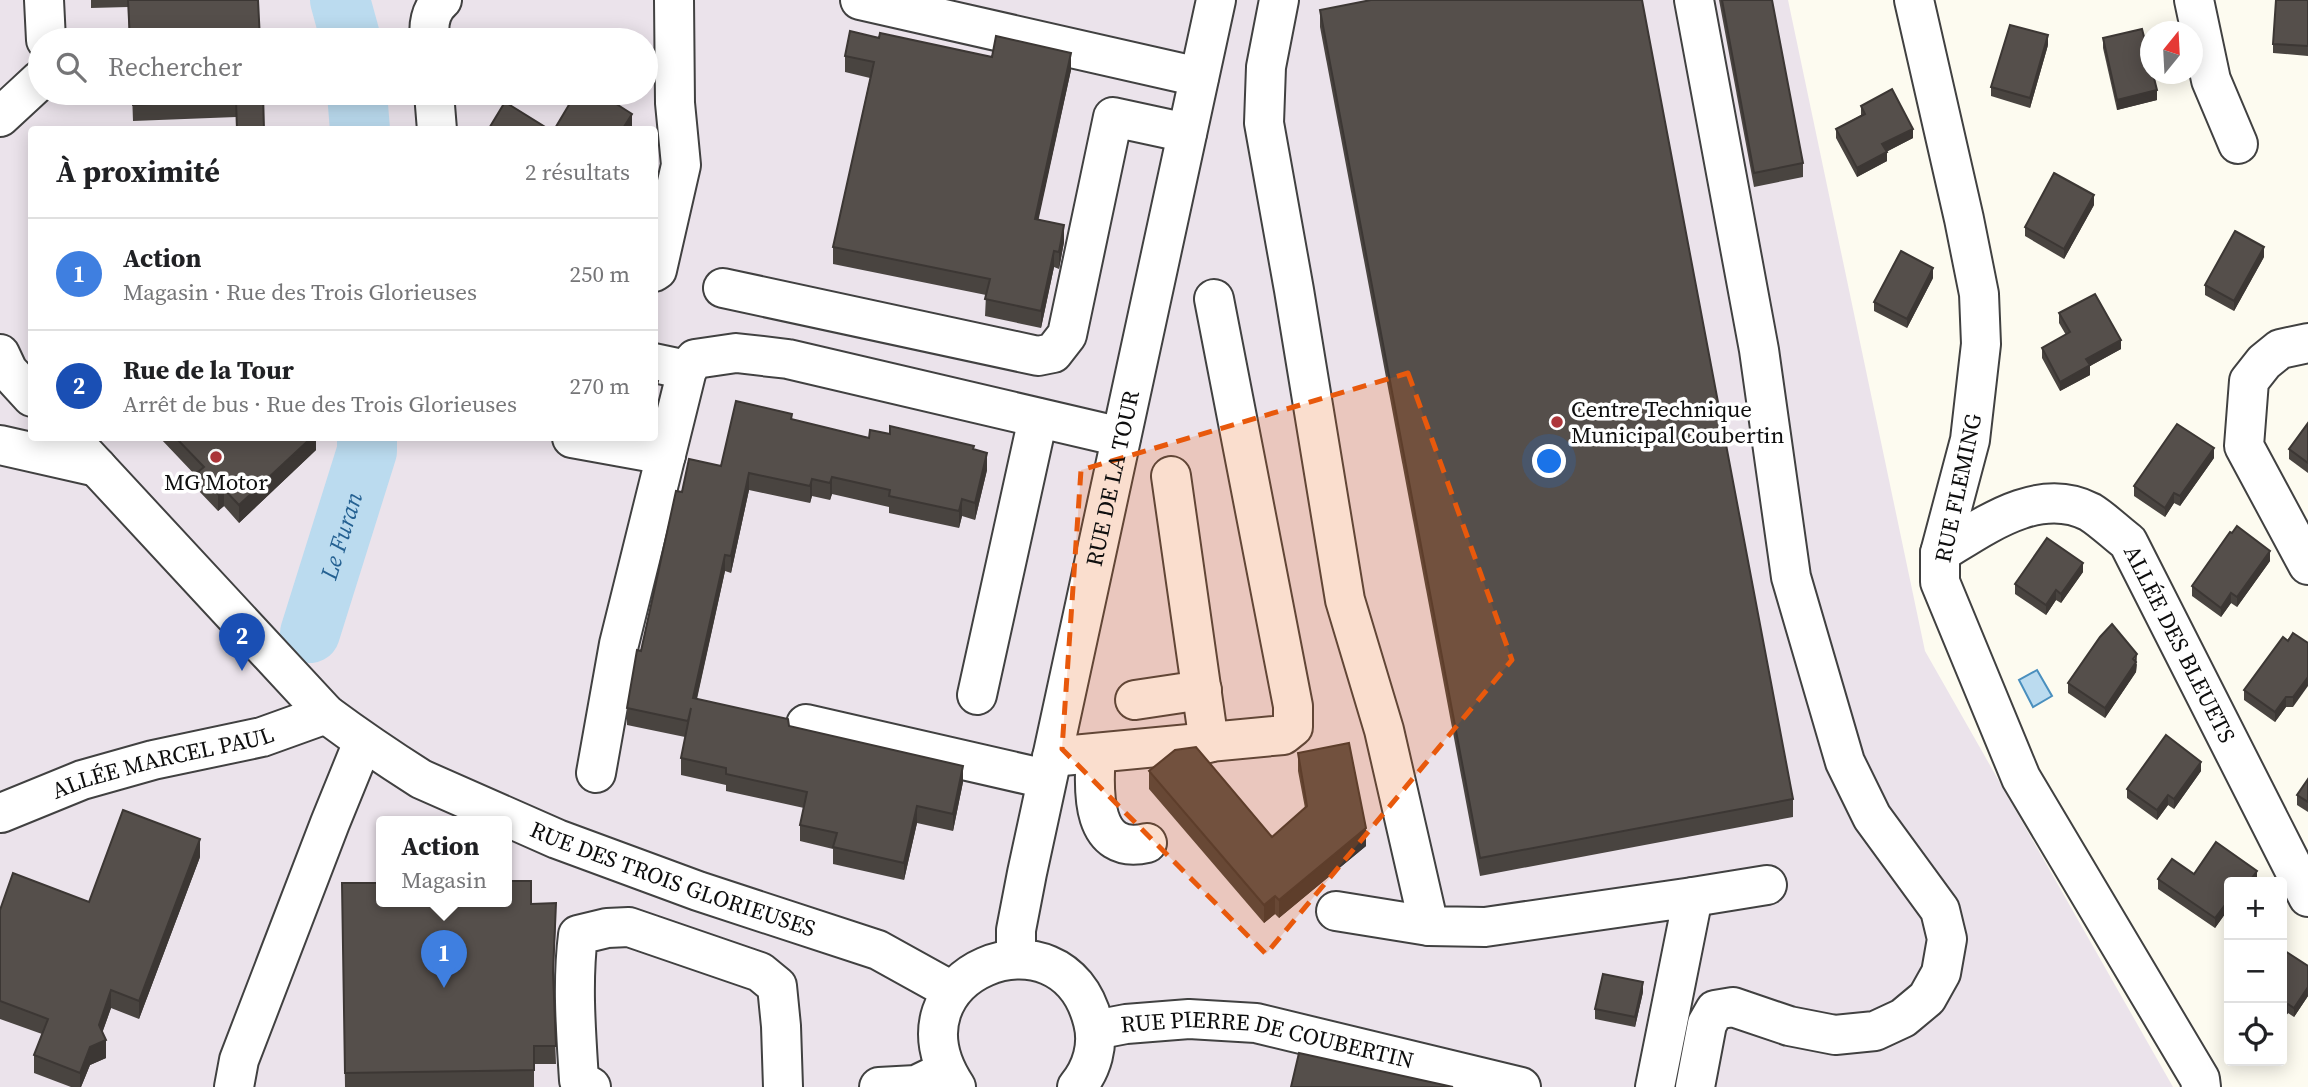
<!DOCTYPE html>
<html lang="fr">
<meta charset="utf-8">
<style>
body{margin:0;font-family:"Source Serif 4",serif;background:#f6f6f6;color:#202124}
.controls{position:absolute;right:21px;bottom:21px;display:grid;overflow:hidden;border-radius:7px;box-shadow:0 4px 18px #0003}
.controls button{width:63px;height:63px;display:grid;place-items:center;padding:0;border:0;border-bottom:2px solid #e0e0e0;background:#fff;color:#202124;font:35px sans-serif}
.compass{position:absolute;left:2140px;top:21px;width:63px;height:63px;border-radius:50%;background:#fff;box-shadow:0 4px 18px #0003;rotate:18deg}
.you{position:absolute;left:1550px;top:462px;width:24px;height:24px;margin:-18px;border:5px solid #fff;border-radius:50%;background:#1a73e8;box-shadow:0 0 0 10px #1a73e833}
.badge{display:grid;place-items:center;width:46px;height:46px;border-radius:50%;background:#ae363a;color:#fff;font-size:23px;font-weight:700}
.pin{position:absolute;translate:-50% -58px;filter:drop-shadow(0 2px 4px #0008)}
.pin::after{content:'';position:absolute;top:37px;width:24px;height:21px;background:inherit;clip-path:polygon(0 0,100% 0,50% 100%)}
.popup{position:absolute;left:376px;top:816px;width:136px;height:91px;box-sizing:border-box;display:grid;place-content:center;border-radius:7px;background:#fff;filter:drop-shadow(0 2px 5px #0005);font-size:23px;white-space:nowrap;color:#757577}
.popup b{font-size:26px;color:#202124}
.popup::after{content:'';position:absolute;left:50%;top:100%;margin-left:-14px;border:14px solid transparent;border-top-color:#fff}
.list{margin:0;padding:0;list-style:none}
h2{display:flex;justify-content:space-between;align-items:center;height:91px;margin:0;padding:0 28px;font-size:30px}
h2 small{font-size:23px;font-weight:400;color:#757577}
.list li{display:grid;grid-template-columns:46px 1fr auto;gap:21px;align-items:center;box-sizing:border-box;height:112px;padding:0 28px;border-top:2px solid #e0e0e0}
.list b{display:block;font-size:26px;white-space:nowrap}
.list p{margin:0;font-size:23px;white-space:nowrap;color:#757577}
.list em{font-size:23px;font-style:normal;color:#757577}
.icon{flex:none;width:38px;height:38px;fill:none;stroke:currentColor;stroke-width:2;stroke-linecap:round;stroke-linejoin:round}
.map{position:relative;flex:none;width:2308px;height:1087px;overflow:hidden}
.search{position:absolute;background:#fff;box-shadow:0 4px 18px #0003;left:28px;top:28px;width:630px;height:77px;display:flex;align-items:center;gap:18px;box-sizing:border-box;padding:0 24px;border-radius:38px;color:#757577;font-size:26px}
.panel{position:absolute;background:#fff;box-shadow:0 4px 18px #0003;left:28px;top:126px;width:630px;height:315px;border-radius:7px}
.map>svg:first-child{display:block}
</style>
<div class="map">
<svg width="2308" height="1087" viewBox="0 0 2308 1087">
<rect width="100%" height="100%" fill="#fdfbf0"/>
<path fill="#ebe3eb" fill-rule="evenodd" d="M0,0H1788L1925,651L2173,1087H0ZM40,40H646V93H40ZM32,130H654V438H32ZM381,822H507V902H381Z"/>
<path fill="#bbdbef" stroke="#4a8fbe" stroke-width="2" d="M2037,670L2052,696L2033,707L2019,680Z"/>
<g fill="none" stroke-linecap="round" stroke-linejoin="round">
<g stroke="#bbdbef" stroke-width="60">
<path d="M340,0L351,40"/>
<path d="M357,93L360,130"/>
<path id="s1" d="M310,633L367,451V438"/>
</g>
<g stroke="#414141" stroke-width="42">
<g id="minor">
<path d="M44,0L46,40"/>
<path d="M860,0L1199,77"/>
<path d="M1279,0L1266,67L1264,123L1294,290L1345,600L1384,730L1429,926L1485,927L1693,897L1655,1087"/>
<path d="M1694,0L1759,350L1791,577L1845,762L1872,817L1940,910L1947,939L1941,973L1927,998L1903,1018L1875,1031L1835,1035L1789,1026L1733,1007L1715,1010L1707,1024L1695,1087"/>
<path d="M1914,0L1964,219L1979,294L1981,344L1970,440L1940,553V582L2021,778L2200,1079L2201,1087"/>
<path d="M2194,0L2211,80L2238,144"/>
<path d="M430,40C428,26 430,10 442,0"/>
<path d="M434,93L437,130"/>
<path d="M0,117L40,80"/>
<path d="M654,272L657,270L681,165L675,103L674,0"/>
<path d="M723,288L1038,356L1053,353L1067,335L1113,117L1187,133"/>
<path d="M2308,343L2280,349L2264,362L2249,381L2244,446L2308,565"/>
<path d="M0,354L8,371L32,397"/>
<path d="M654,363L687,370"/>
<path id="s2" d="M70,438L326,714C357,737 388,758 421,779L557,839L698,891L878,950L952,991"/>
<path d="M572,438L666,455"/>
<path d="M0,445L97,467"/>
<path d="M1171,476L1209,743"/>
<path id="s3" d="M1940,553C1983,527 2038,485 2090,512C2103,520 2116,533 2128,542L2308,897"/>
<path d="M977,695L1038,418"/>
<path d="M1135,700L1202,690"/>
<path d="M806,724L1046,779"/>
<path d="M1096,754C1093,791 1091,856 1147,843"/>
<path d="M1052,757L1283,735L1293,727V706L1214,299"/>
<path d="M596,773L619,644L687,370L695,359L736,353L788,359L1121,437"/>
<path id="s4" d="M1,813L82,780L153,760L262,737L326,714"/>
<path d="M1693,897L1767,885"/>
<path d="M1336,911L1429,926"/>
<path id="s5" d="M1016,958V930L1027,873L1216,0"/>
<path id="s6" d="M1095,1030L1126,1024L1189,1019L1256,1023L1521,1087"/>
<path d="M234,1087L239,1060L330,823L363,742"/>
<path d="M591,1087L579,1080C576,1032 572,983 578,935L607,928L629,927L760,972L777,986L781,1026L783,1087"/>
<path d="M879,1087L916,1085L945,1071"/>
<path d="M956,1087C881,974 1063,901 1093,1022C1099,1045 1092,1069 1077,1087"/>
</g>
</g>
<use href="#minor" stroke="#fff" stroke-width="38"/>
</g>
<g fill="#494440">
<path d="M91,0H258L260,40H129L128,7L91,8Z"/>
<path d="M1719,0H1772L1803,163V177L1754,187Z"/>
<path d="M2308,0V56L2273,53V44Z"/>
<path d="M1320,10L1793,799V817L1480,876L1320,27Z"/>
<path d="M879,38L1071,70L1038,219L1064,242L1059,269L1054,267L1041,328L985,316L986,295L833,264V247L870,78L845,72V56Z"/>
<path d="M2103,38L2157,100L2117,110L2103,48Z"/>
<path d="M2048,45L2030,108L1991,96V87Z"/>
<path d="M132,93H263L264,130H236V117L133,121Z"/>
<path d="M1861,106L1913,138L1886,152L1887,161L1857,177L1836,138V129L1861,115Z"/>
<path d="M2094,205L2064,259L2025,236V227Z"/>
<path d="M2264,257L2234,311L2205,295V285Z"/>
<path d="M1933,278L1907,328L1874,311V302Z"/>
<path d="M2059,313L2121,349L2090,366V375L2060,391L2042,358V348L2066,335L2059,323Z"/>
<path d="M792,420L869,438L974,449L987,470L975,520L962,516L959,528L889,513V507L832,494L830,500L812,496L810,503L749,490L731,573L725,571L697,699L789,726L963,782L953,831L917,823L904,880L833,864V849L800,841V825L804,808L726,791V785L681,775V758L685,737L627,725V708L682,492Z"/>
<path d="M2308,423V473L2289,459V449Z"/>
<path d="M160,438H316V450L239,523L224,506L218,511L198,490V478Z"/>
<path d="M2214,458L2180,506L2174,503L2165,517L2134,496V486Z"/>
<path d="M2270,561L2237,607L2231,603L2221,617L2192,596V586Z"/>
<path d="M2083,572L2061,603L2056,600L2046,615L2015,594V584Z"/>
<path d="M2293,633V707H2286L2275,722L2244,700V690Z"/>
<path d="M2137,664L2136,672L2105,718L2068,693V683Z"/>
<path d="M1298,753L1366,846L1279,918L1275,914L1264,923L1149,789V771L1272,837L1305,808L1298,771Z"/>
<path d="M2201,771L2174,809L2168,805L2157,820L2127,798V789Z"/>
<path d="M2308,779V812L2297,805V795Z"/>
<path d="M200,857L139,1019L111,1008L102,1033L106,1058L90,1065L81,1087H71L34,1073V1055L42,1034L0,1019V910L89,902Z"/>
<path d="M2194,874L2257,881L2229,882V917L2225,914L2215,928L2158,889V879Z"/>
<path d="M342,883L531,904L556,921L553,981L556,1064H534V1087H345Z"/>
<path d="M2282,949L2308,966V996L2294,1017L2288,1013L2282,1021Z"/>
<path d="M1643,992L1635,1027L1595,1019V1009Z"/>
</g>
<g fill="#3c3734">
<path d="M2048,35V45L2030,108V98Z"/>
<path d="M1071,53V70L1035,236V219Z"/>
<path d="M2157,90V100L2117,110V100Z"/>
<path d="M632,114V127L631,130H622Z"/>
<path d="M1913,129V138L1882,154V144Z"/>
<path d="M1887,152V161L1857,177V168Z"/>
<path d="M2094,195V205L2064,259V249Z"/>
<path d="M1064,225V242L1059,269V252Z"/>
<path d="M2264,247V257L2234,311V301Z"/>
<path d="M1054,251V267L1041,328V311Z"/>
<path d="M1933,268V278L1907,328V319Z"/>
<path d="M2121,340V349L2090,366V375L2060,391V382L2086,359Z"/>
<path d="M311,438H316V450L239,523V505Z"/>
<path d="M2214,448V458L2180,506V496Z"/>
<path d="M987,453V470L975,520V503Z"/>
<path d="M749,473V490L731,573V556Z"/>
<path d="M832,477V494L830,500V483Z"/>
<path d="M812,479V496L810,503V486Z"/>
<path d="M224,489V506L218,511V494Z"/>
<path d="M2174,493V503L2165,517V508Z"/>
<path d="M962,499V516L959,528V511Z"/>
<path d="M2270,551V561L2237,607V597Z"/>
<path d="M725,555V571L693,715V698Z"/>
<path d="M2083,563V572L2061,603V594Z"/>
<path d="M2056,590V600L2046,615V605Z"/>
<path d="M2231,593V603L2221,617V608Z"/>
<path d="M2137,654L2136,672L2105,718V708Z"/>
<path d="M2308,677V686L2293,707V697Z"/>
<path d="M2286,697V707L2275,722V712Z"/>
<path d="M2201,762V771L2174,809V799Z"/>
<path d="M963,766V782L953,831V814Z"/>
<path d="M2168,795V805L2157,820V810Z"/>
<path d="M917,806V823L904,880V863Z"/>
<path d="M1366,828V846L1279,918V900Z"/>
<path d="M200,839V857L139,1019V1001Z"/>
<path d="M2257,871V881L2255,882H2249Z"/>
<path d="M1275,896V914L1264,923V905Z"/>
<path d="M2225,905V914L2215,928V918Z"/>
<path d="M1643,982V992L1635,1027V1017Z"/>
<path d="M2308,987V996L2294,1017V1008Z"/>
<path d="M111,990V1008L99,1042V1025Z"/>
<path d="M2288,1004V1013L2282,1021V1012Z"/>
<path d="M106,1040V1058L90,1065L81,1087H80V1073L90,1047Z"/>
</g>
<g fill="#554f4b" stroke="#3c3734" stroke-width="2">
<path d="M128,0H258L260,40H130Z"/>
<path d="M1371,0H1642L1793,799L1480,858L1320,10Z"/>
<path d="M1722,0H1772L1803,163L1754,173Z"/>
<path d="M2276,0H2308V46L2273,44Z"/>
<path d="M2010,25L2048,35L2030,98L1991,87Z"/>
<path d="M2142,29L2151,64V74H2153L2157,90L2117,100L2103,38Z"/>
<path d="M850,31L879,38L880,33L992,57L996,36L1071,53L1035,219L1064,225L1059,252L1054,251L1041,311L985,299L990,279L833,247L874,62L845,56Z"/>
<path d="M1892,89L1913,129L1882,144L1887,152L1857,168L1836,129L1865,114L1861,106Z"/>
<path d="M132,93H263L264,130H237L236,100L133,105Z"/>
<path d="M576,93H599L632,114L622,130H554Z"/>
<path d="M505,102L550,130H488Z"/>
<path d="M2054,173L2094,195L2064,249L2025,227Z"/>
<path d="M2235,231L2264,247L2234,301L2205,285Z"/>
<path d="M1901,251L1933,268L1907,319L1874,302Z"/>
<path d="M2095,294L2121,340L2086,359L2090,365L2060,382L2042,348L2070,332L2059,313Z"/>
<path d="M654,380L658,381L654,396Z"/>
<path d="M736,401L792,414L791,419L869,438L870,430L890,434V426L974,446L973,449L987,453L975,503L962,499L959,511L889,496L890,490L832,477L830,483L812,479L810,486L749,473L731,556L725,555L693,698L788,719L789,726L963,766L953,814L917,806L904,863L833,847L837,833L800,825L807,792L726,774V768L681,758L691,708L688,721L627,708L637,650L641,651L676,491L682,492L689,459L721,466Z"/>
<path d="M2308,423V463L2289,449Z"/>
<path d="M2177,424L2214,448L2180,496L2174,493L2165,508L2134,486Z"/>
<path d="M176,438H311L239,505L224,489L218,494L198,472L204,467Z"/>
<path d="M2237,526L2270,551L2237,597L2231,593L2221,608L2192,586L2230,532L2232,533Z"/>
<path d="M2047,538L2083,563L2061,594L2056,590L2046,605L2015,584Z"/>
<path d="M2112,624L2137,654L2133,659L2136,662L2105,708L2068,683L2100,637Z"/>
<path d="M2293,633L2308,643V677L2293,697H2286L2275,712L2244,690L2283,637L2288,641Z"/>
<path d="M2166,735L2201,762L2174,799L2168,795L2157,810L2127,789Z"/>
<path d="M1349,743L1366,828L1279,900L1275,896L1264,905L1149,771L1175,750L1196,747L1272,837L1307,806L1298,753Z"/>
<path d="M2308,779V802L2297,795Z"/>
<path d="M123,810L200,839L139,1001L111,990L99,1025L106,1040L90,1047L80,1073L34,1055L48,1019L0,1001V910L13,873L89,902Z"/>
<path d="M2216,842L2257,871L2249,882H2229V907L2225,905L2215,918L2158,879L2172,859L2194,874Z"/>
<path d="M507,881H531V904L556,903L553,972L556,1046H534V1070L345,1073L342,883H381V902H507Z"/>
<path d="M2282,949L2308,966V987L2294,1008L2288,1004L2282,1012Z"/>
<path d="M1603,974L1643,982L1635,1017L1595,1009Z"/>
<path d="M1299,1053L1453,1087H1291Z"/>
</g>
<path fill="#e8590c" fill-opacity="0.2" stroke="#e8590c" stroke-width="5" stroke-dasharray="14 9" stroke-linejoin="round" d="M1408,373L1512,660L1266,954L1062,749L1081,470Z"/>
<g fill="#ae363a" stroke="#fff" stroke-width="2.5">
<circle cx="1557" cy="422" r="7"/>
<circle cx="216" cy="457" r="7"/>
</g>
<g text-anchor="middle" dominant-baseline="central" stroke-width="7" stroke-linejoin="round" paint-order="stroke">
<g font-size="23" fill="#0e0e0e" stroke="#fff" text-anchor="start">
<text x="1571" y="409">Centre Technique<tspan x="1571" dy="26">Municipal Coubertin</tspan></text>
<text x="216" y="482" text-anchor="middle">MG Motor</text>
</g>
<g font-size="23" fill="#0e0e0e" stroke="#fff">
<text stroke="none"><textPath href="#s5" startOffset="490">RUE DE LA TOUR</textPath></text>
<text transform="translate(1958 488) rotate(-78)">RUE FLEMING</text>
<text stroke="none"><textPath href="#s3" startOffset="326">ALLÉE DES BLEUETS</textPath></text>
<text stroke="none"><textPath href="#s4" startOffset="170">ALLÉE MARCEL PAUL</textPath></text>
<text stroke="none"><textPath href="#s2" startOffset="763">RUE DES TROIS GLORIEUSES</textPath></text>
<text stroke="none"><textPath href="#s6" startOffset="175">RUE PIERRE DE COUBERTIN</textPath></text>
</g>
<g font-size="24" font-style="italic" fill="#256192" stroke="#fff">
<text stroke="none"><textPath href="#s1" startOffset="102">Le Furan</textPath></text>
</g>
</g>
</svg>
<div class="controls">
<button>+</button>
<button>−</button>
<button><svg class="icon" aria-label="locate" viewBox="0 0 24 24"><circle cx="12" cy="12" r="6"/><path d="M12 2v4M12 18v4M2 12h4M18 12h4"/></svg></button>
</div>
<svg class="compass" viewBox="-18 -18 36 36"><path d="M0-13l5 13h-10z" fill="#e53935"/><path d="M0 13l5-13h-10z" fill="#757577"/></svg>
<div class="you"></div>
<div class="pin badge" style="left:444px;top:988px;background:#3f7fe0">1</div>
<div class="popup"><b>Action</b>Magasin</div>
<div class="pin badge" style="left:242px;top:671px;background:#1a4fb4">2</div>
<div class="search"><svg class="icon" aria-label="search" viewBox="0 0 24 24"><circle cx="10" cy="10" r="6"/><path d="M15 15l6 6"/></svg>Rechercher</div>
<section class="panel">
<h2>À proximité<small>2 résultats</small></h2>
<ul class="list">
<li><span class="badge" style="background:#3f7fe0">1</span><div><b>Action</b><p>Magasin · Rue des Trois Glorieuses</p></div><em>250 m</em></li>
<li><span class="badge" style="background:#1a4fb4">2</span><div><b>Rue de la Tour</b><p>Arrêt de bus · Rue des Trois Glorieuses</p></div><em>270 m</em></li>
</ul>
</section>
</div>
